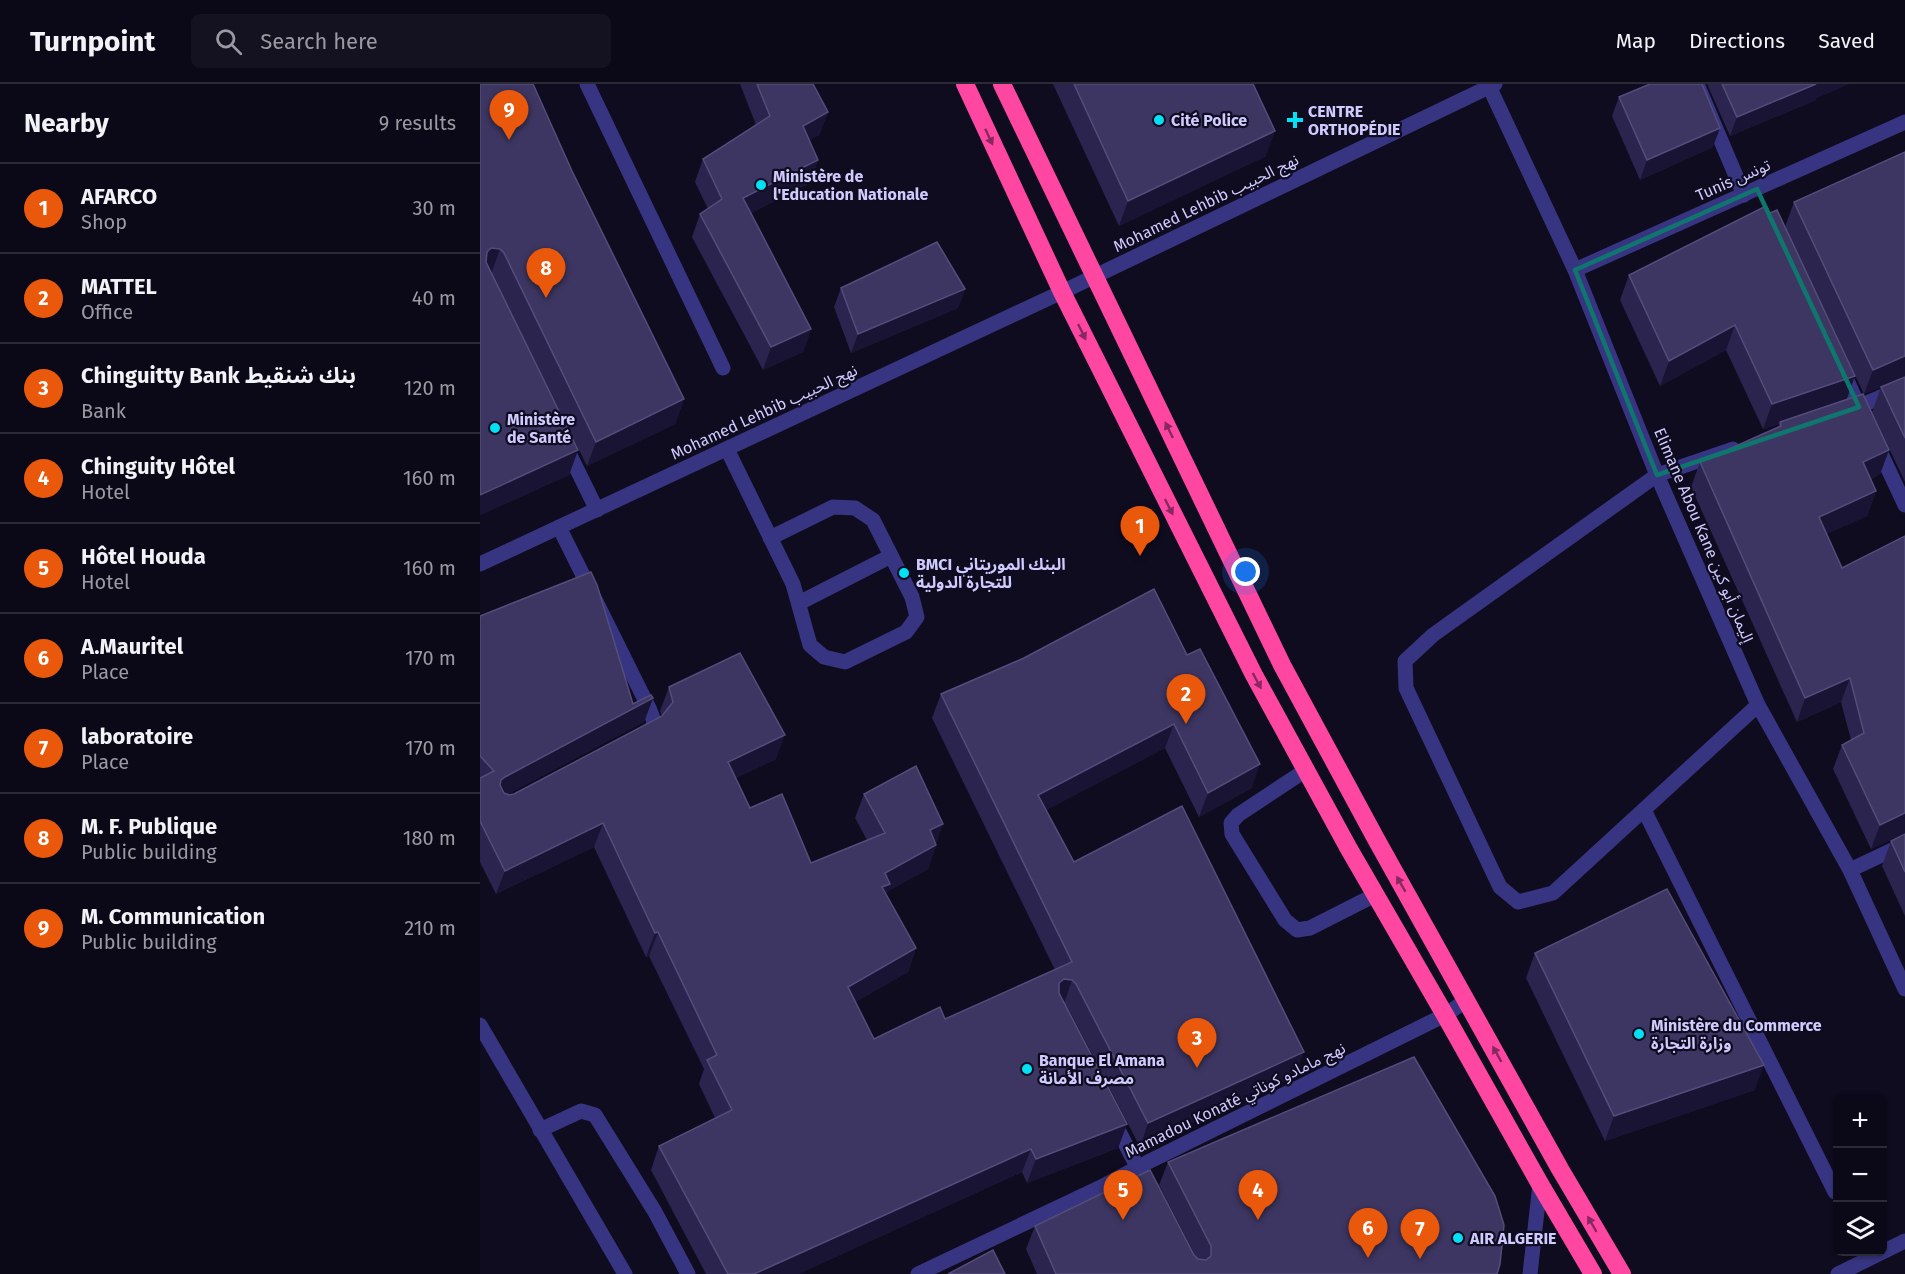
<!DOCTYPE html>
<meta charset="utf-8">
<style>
body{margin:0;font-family:"Fira Sans","Noto Sans Arabic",sans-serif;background:#141221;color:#f1f3f6}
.controls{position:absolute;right:18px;bottom:18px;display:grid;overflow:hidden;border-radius:9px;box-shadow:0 2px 4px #0004}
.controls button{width:54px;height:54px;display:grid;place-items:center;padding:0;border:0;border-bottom:2px solid #2b2a37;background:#0b0918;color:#f1f3f6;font:30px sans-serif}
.you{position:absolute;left:766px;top:488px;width:21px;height:21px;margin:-15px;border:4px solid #fff;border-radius:50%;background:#1a73e8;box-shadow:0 0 0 9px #1a73e833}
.badge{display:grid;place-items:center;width:39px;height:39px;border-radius:50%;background:#ea580c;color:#fff;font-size:20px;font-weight:700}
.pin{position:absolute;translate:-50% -50px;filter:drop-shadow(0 2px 3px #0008)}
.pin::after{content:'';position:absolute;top:32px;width:21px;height:18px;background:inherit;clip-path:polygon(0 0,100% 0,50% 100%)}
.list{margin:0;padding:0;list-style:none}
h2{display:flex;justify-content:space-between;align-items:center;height:78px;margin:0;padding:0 24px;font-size:26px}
h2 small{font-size:20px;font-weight:400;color:#9a9aa2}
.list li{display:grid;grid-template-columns:39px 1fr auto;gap:18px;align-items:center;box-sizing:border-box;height:90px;padding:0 24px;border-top:2px solid #2b2a37}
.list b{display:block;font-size:22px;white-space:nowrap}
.list p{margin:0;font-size:20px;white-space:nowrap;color:#9a9aa2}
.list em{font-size:20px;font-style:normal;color:#9a9aa2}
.icon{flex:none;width:33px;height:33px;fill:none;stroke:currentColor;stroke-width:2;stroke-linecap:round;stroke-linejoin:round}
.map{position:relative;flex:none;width:1425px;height:1190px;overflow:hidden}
header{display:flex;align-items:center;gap:36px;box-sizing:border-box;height:84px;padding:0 30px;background:#0b0918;border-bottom:2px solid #2b2a37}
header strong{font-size:28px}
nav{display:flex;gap:33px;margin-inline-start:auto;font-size:21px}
.search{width:420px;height:54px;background:#141221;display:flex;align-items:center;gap:15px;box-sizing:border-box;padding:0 21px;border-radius:9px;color:#9a9aa2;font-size:22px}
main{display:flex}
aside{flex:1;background:#0b0918}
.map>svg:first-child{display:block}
</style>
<header>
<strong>Turnpoint</strong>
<div class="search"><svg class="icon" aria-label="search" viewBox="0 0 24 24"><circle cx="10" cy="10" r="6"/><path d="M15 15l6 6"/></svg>Search here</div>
<nav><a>Map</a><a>Directions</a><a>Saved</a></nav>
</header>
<main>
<aside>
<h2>Nearby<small>9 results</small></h2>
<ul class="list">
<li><span class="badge">1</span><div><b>AFARCO</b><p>Shop</p></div><em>30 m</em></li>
<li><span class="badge">2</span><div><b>MATTEL</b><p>Office</p></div><em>40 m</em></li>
<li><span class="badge">3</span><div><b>Chinguitty Bank بنك شنقيط</b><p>Bank</p></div><em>120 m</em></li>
<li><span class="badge">4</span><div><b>Chinguity Hôtel</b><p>Hotel</p></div><em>160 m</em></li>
<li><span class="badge">5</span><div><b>Hôtel Houda</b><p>Hotel</p></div><em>160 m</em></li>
<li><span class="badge">6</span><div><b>A.Mauritel</b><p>Place</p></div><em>170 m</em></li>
<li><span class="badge">7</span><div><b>laboratoire</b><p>Place</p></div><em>170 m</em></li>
<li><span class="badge">8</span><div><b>M. F. Publique</b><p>Public building</p></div><em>180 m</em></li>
<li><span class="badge">9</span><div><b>M. Communication</b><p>Public building</p></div><em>210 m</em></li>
</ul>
</aside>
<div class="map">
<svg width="1425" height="1190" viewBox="0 0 1425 1190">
<rect width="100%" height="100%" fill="#0f0c20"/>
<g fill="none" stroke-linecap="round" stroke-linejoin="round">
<g stroke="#373581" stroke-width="15">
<path d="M107,0L243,284"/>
<path d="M1008,0L1095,186L1177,391L1278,621L1370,786L1425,905"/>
<path d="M1217,0L1264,111"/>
<path d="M1095,186L1425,38"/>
<path d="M1362,285L1383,332"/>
<path d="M1370,326L1425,303"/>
<path d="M1396,359L1425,421"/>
<path d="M85,361L117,426"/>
<path d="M247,365L313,500L330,561L344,573L365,578L426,548L437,533L432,513L393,436L375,424L353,423L290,454"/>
<path d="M1253,365L1177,391L953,551L925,577L926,604L1020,803L1038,818L1073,809L1278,621"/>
<path d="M79,443L169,624L175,640L169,647L164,650"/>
<path d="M0,480L582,208L1015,0"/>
<path d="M319,519L411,472"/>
<path d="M826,686L758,731L751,739L752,750L805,836L817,846L830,844L895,811"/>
<path d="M1164,726L1355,1108"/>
<path d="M1370,786L1425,760"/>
<path d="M0,941L145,1190"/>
<path d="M633,1036L662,1092"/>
<path d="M60,1046L101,1027L115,1031L175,1128L208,1190"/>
<path d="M438,1190L621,1103L668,1078L965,931L987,916"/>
<path d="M1050,1190L1060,1100"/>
<path d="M1358,1190L1425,1157"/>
</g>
<g stroke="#ff46a1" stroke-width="18">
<path d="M485,0L582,208L774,591L869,765L965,931L1060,1100L1113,1190"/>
<path d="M522,0L802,581L896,755L1080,1085L1142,1190"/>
</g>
</g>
<g fill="#2b244f">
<path d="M0,0L92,87L204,315L195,340L107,382L13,192L98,366L89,391L0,431Z"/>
<path d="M260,0H333L348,28L339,51L329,56L338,76L330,99L271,129L331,245L323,268L283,286L212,153L220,130L228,125L215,98L223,75L276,41Z"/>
<path d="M573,0H773L786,72L639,142Z"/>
<path d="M1227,0H1369L1336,14V16L1250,52Z"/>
<path d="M1139,13L1233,63L1160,96L1132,32Z"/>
<path d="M1425,68V398L1392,328L1401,303L1423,294L1384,310L1305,143L1314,118Z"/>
<path d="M1286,122L1366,316L1409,366L1400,390L1391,395L1396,407L1387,432L1346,450L1362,484L1425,452V832L1402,782L1411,757L1423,751H1421L1391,765L1353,685L1362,661L1371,656L1361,618L1317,638L1211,403L1220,378L1298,344L1299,340L1283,345L1246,266L1180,302L1140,216L1149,191Z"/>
<path d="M361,204L485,205L478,224L371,269L354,223Z"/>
<path d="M674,505L772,704L719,733L685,664L566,726L594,778L815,992L660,1063L588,924L586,921L647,1040L638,1064L547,1099L542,1088L318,1190H226L171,1086L179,1062L235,1034L219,1000L224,985L169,872L166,873L114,763L16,810L0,778V532L153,620L173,614L164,638L28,710H34L182,632L180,627L189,603L296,675L256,694L270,724L331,779L387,756L375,734L384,710L456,760V761L448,785L408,807L406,810L436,864L428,888L375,918L394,955L465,935L575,886L452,634L461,610L544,574Z"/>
<path d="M1055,869L1275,1006L1125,1057L1046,894Z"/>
<path d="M688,1078L1017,1190H557L546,1165L555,1142L714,1171L717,1175L679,1101Z"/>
</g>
<g fill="#191334">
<path d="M1336,0H1369L1336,14V16L1250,52L1257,33Z"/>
<path d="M348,28L339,51L315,65L323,42Z"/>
<path d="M1240,44L1233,63L1160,96L1167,76Z"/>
<path d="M795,47L786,72L639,142L648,117Z"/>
<path d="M338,76L330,99L255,137L263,114Z"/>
<path d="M11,164L20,165L11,190L2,189L7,168Z"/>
<path d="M485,205L478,224L371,269L378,250Z"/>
<path d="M1255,241L1246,266L1180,302L1189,277Z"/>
<path d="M331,245L323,268L283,286L291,263Z"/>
<path d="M1425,272V294H1422L1384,310L1393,286Z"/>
<path d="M1375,292L1366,317L1283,345L1292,320Z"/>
<path d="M204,315L195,340L107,382L116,358Z"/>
<path d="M98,366L89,391L0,431V411Z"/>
<path d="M1409,366L1400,390L1374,402L1383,378Z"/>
<path d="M1396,407L1387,432L1330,457L1339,433Z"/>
<path d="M1370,594L1361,618L1317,638L1325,614Z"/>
<path d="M173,614L164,638L16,716L21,696L25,693Z"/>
<path d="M694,640L685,664L549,735L558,711Z"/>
<path d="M305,651L296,675L239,702L248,678Z"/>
<path d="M780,680L772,704L719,733L728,709Z"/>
<path d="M1425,729V751H1421L1391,765L1400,741Z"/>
<path d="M123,739L114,763L16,810L25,787Z"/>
<path d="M463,740L448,785L408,807L401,824L394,827L405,789L450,746Z"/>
<path d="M178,848L169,872L166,873L175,849Z"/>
<path d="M436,864L428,888L359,927L368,903Z"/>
<path d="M584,895L592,896L584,920L575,919L579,899Z"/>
<path d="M824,968L815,992L660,1063L668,1039Z"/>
<path d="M1284,981L1275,1006L1125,1057L1134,1032Z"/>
<path d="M647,1040L638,1064L547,1099L556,1075Z"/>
<path d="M551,1065L542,1088L318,1190H274Z"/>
</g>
<g fill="#3d3662" stroke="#544d7b" stroke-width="1.5">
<path d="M0,0H53L92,87L204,315L116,358L24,169L20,165L11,164L7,168L6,178L98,366L0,411Z"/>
<path d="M277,0H333L348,28L323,42L338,76L263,114L331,245L291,263L220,130L242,115L223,75L290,32Z"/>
<path d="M594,0H773L795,47L648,117Z"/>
<path d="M1170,0H1222L1240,44L1167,76L1139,13Z"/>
<path d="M1242,0H1336L1257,33Z"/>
<path d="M1425,68V272L1393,286L1314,118Z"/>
<path d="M1286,122L1290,129L1297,126L1375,292L1292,320L1255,241L1189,277L1149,191Z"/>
<path d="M457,158L485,205L378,250L361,204Z"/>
<path d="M1425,293V354L1401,303Z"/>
<path d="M1383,310L1409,366L1383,378L1396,407L1339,433L1362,484L1425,452V729L1400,741L1362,661L1384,649L1370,594L1325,614L1220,378L1301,342L1300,338Z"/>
<path d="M111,488L117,501L153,620L171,611L173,614L25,693L21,696L20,701L24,709L29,711L34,710L182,632L193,618L189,603L260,569L305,651L248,678L270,724L302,710L331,779L405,749L384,710L436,682L463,740L450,746L456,761L405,789L410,800L402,803L436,864L368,903L394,955L460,923L465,935L592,878L461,610L544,574L674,505L707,571L720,565L780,680L728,709L694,640L558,711L594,778L702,722L824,968L668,1039L596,900L592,896L584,895L579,899V909L647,1040L556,1075L551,1065L274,1190H248L179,1062L252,1026L227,976L237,971L178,848L175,849L123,739L25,787L0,737V694L14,687L0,672V532Z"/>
<path d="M1425,750V788L1411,757Z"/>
<path d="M1187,805L1284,981L1134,1032L1055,869Z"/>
<path d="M934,973L1015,1112L1024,1141L1020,1180L1017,1190H576L555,1142L670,1086L714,1171L718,1175L726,1176L731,1172V1162L688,1078Z"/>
<path d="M513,1166L525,1190H468Z"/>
</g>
<defs><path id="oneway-solid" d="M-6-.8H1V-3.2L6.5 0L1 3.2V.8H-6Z" transform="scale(1.5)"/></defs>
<g fill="#872960">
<use href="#oneway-solid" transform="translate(509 53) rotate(65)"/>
<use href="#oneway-solid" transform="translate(602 248) rotate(64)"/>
<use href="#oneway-solid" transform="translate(689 346) rotate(-116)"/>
<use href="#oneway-solid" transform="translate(689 423) rotate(63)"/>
<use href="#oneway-solid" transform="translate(777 597) rotate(62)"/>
<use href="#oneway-solid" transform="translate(921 800) rotate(-120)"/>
<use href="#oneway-solid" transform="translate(1017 970) rotate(-119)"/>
<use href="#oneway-solid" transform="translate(1112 1140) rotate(-120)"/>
</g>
<path fill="none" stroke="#0f766e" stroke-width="4.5" stroke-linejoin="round" d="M1277,105L1379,323L1177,391L1095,186Z"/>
<g fill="#00e1f6" stroke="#0f0c20" stroke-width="2">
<circle cx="679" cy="36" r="6"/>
<path d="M812 27h6v6h6v6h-6v6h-6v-6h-6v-6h6z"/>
<circle cx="281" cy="101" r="6"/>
<circle cx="15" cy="344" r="6"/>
<circle cx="424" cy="489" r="6"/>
<circle cx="1159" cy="950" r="6"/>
<circle cx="547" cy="985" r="6"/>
<circle cx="978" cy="1154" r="6"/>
</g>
<g text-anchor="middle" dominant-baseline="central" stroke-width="4.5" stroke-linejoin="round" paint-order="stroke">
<g font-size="16" font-weight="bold" fill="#d0cbff" stroke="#0f0c20" text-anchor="start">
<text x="828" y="27">CENTRE<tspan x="828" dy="18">ORTHOPÉDIE</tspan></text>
<text x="691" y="36">Cité Police</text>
<text x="293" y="92">Ministère de<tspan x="293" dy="18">l'Education Nationale</tspan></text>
<text x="27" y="335">Ministère<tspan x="27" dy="18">de Santé</tspan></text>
<text x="436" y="480">BMCI البنك الموريتاني<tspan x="436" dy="18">للتجارة الدولية</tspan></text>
<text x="1171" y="941">Ministère du Commerce<tspan x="1171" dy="18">وزارة التجارة</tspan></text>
<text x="559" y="976">Banque El Amana<tspan x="559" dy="18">مصرف الأمانة</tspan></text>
<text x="990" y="1154">AIR ALGERIE</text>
</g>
<g font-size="16" fill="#d0cbff" stroke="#0f0c20">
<text transform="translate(1253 96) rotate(-24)">Tunis تونس</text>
<text transform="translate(726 119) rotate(-26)">Mohamed Lehbib نهج الحبيب</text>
<text transform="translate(284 328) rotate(-25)">Mohamed Lehbib نهج الحبيب</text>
<text transform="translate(1224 451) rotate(67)">Elimane Abou Kane إليمان أبو كين</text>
<text transform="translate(755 1016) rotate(-26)">Mamadou Konaté نهج مامادو كوناتي</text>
</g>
</g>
</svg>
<div class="controls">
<button>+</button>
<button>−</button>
<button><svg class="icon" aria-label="layers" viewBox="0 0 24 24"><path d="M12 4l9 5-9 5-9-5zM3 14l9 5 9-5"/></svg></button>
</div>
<div class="you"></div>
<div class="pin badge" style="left:660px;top:472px">1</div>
<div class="pin badge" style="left:706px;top:640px">2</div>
<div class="pin badge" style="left:717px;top:984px">3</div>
<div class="pin badge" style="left:778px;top:1136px">4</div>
<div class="pin badge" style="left:643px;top:1136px">5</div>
<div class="pin badge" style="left:888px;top:1174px">6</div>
<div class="pin badge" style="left:940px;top:1175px">7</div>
<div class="pin badge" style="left:66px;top:214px">8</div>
<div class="pin badge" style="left:29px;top:56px">9</div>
</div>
</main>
